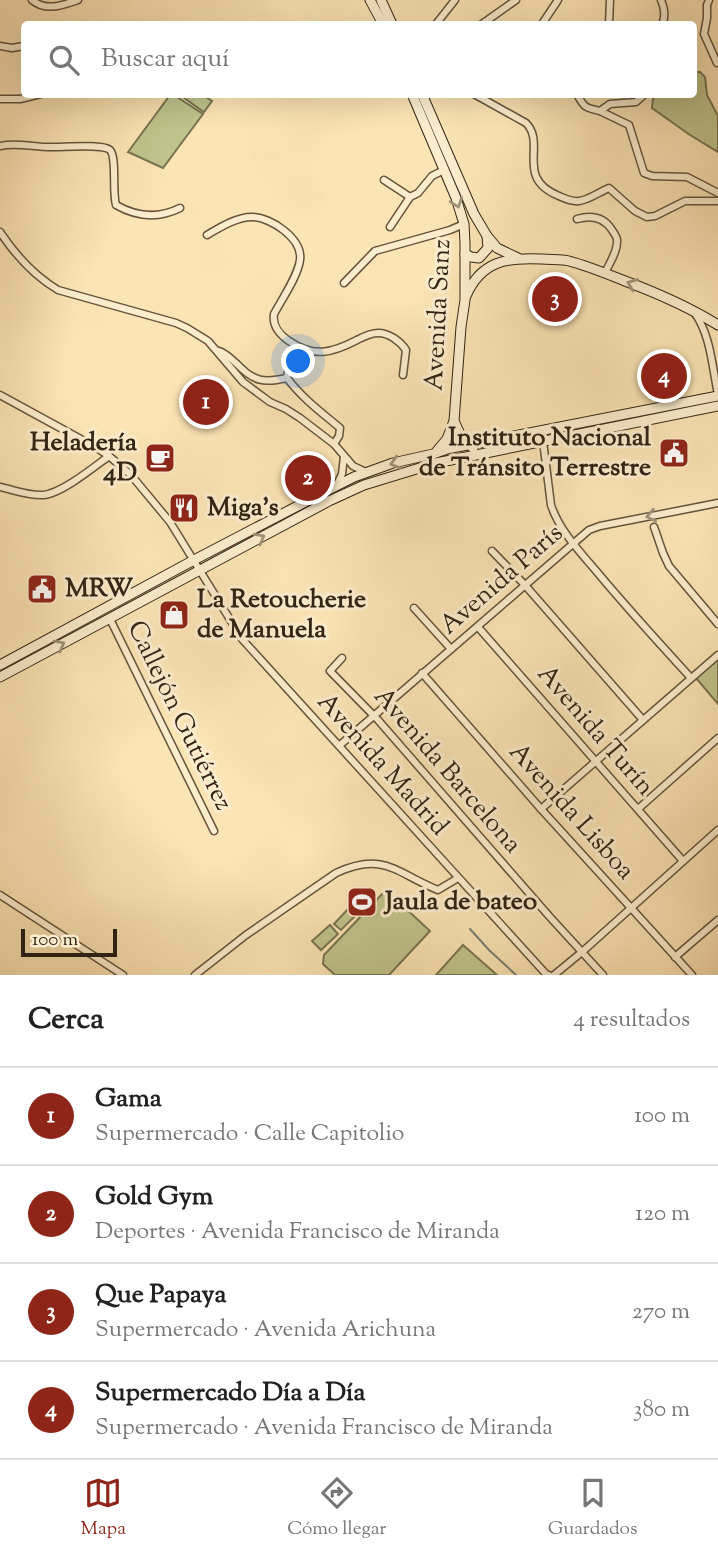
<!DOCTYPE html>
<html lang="es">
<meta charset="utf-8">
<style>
body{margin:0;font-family:"Sorts Mill Goudy",serif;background:#f2f2f2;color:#222}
.scale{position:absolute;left:21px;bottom:18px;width:96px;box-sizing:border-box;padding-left:7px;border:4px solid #322414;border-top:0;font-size:19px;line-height:24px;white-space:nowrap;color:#322414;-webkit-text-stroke:5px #fdedce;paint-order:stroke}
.you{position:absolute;left:299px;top:362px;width:24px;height:24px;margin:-18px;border:5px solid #fff;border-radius:50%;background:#1a73e8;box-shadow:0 0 0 10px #1a73e833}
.badge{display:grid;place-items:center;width:46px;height:46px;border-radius:50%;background:#8f2418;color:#fff;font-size:23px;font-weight:700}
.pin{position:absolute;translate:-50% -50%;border:4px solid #fff;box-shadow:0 2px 7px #0006}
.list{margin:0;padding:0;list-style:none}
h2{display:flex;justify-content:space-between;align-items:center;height:91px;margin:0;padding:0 28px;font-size:30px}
h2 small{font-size:23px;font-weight:400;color:#767676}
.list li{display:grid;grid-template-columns:46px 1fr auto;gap:21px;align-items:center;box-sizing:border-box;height:98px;padding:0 28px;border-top:2px solid #e0e0e0}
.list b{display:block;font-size:26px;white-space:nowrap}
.list p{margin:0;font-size:23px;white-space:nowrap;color:#767676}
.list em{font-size:23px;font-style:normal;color:#767676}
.icon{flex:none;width:38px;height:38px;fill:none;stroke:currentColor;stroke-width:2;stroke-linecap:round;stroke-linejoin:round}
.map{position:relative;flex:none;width:718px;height:975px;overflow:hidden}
.search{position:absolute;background:#fff;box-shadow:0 7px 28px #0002;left:21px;right:21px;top:21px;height:77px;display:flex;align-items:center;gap:18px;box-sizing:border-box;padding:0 24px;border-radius:7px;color:#767676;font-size:26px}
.sheet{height:483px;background:#fff}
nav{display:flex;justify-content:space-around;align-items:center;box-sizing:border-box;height:98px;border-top:2px solid #e0e0e0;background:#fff;font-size:19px;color:#767676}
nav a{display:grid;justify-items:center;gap:4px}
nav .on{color:#8f2418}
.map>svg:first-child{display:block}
</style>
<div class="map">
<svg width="718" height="975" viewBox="0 0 718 975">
<rect width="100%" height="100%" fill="#fce4b4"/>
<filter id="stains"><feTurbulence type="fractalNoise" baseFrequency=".00286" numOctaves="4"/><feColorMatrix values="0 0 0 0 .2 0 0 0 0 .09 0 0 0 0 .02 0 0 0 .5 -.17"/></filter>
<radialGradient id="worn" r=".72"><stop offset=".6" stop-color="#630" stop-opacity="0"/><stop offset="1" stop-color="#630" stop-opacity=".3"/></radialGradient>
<g fill="#c0c48c" stroke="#797450" stroke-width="2">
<path d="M694,72H700L705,77L707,95L718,116V152L690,135L652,108L653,99L658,95L694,94Z"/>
<path d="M170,95H174L203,114L163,168L128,152Z"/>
<path d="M180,95H203L212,101L204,112Z"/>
<path d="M718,659V704L696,678Z"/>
<path d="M386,890L430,931L389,975H335L323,964L324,955Z"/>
<path d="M349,908L356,915L341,930L334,924Z"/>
<path d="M330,925L338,934L321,950L312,941Z"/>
<path d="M463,945L497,975H436Z"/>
</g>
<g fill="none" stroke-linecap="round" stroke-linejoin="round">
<path stroke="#748073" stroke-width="2" d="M470,929L489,950L516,975"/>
<g stroke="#64543c" stroke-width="9">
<g id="street">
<path d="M32,0C46,12 63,5 78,0"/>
<path d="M661,0C665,9 666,16 662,24"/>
<path d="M709,0L707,5V18L704,34L717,63"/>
<path d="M436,24L455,0"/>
<path d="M482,24L516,0"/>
<path d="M542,24L558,0"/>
<path d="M609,24L610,0"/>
<path d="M0,46L12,48L24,46"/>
<path d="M474,94L526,123C547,144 514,178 559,196C566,199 572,202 579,201C589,200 599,192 609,188L635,211L647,217L655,216L685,201H718"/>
<path d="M577,94C584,108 586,108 600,111"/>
<path d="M645,94L636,102L610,104L600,111L629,125L644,173L652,176L687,177L718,193"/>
<path d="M0,99H20L41,94"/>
<path d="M0,146C18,142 37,148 55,147C66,147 103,144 110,150C117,157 112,192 116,205C137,217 158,219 180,208"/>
<path d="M384,180L410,197"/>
<path d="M577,219C591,215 604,217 612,230C614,233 617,237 617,240C618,251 609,264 605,273"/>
<path d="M390,227L410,197L418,193L432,176L444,170"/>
<path d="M0,232C16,256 33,275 58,290L176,323L187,328L208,341L243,382L270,402L286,409L300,418L334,444L353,466L366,472"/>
<path d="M207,235C219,228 236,217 252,217C271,217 303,239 300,260C298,276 282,299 274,314C272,326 279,334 289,341C314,358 332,353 357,340C363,337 370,333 378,333C389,333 400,341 406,350L403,375"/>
<path d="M344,283L375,251L450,230L464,224"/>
<path d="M694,312C711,335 712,367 718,394"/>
<path d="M219,351C227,354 231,359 237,364C254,382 264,383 287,378C302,398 321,412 340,428L339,436L334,444"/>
<path d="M287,378C288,366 291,358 299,347"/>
<path d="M0,395L97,448L109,456L131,475L170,522L242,639L546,974L549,975"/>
<path d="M543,441L551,505C559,530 580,552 597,572C627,608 659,643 691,678"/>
<path d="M337,484L342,474L344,456"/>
<path d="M0,487C14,490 29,496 43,495C61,494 94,467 109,456"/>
<path d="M654,527L663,553L669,566L718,624"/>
<path d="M492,551L524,584L643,720"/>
<path d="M414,608L451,649"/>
<path d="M110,619L214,831"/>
<path d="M478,627L683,861"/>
<path d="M342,658L330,671L378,720L549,916L603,975"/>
<path d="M422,673L541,809L692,975"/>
<path d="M340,745L589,530L600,526L718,503"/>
<path d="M541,809L718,655"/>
<path d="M638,809L718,738"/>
<path d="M0,895L123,975"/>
<path d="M675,957L718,920"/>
<path d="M195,975L246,935L336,873C384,851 396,873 438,890L458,878"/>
<path d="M554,975L582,952L718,830"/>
</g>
</g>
<g stroke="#322414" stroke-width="11">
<g id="secondary">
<path d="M370,0L383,24"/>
<path d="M381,0L392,24"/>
<path d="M412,94L456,198L464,224L465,243V300L461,327L454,421L447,439L437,451"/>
<path d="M422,94L474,214L487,236L497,248L518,258"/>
<path d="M465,254L471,257L479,258L488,248L487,236"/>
<path d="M466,296C481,261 507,257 542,259C551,260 560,259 569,261C588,266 607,274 625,281C657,293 689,307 718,325"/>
<path d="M454,421L460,434L473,448"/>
<path d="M0,665L194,560L336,486L354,477L393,463L433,454L447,449L718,396"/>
<path d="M0,677L329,501L364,485L436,463L718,406"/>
</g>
</g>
<use href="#street" stroke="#fdedce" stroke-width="6"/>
<use href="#secondary" stroke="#fdedce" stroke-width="9"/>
</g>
<defs><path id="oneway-chevron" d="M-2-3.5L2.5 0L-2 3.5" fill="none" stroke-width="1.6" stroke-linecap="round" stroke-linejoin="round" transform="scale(1.75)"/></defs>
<g stroke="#a2937a">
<use href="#oneway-chevron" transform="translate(457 203) rotate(71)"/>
<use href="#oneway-chevron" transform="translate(632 284) rotate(-159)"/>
<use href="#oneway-chevron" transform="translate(395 463) rotate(164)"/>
<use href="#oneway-chevron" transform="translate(651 516) rotate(169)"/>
<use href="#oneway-chevron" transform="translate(260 538) rotate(-29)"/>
<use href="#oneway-chevron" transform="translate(60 645) rotate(-28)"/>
</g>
<defs>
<g id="civic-square" transform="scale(1.575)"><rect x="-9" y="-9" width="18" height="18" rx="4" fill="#8f2418" stroke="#fdedce"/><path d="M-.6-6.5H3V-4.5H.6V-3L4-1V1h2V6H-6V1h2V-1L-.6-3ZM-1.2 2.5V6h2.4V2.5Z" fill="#fff"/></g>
<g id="cafe-square" transform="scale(1.575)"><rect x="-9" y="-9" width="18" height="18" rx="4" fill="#8f2418" stroke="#fdedce"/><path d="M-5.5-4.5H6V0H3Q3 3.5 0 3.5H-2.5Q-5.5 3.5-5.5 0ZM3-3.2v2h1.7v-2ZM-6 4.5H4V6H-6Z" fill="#fff"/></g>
<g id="restaurant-square" transform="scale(1.575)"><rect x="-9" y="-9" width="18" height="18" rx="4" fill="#8f2418" stroke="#fdedce"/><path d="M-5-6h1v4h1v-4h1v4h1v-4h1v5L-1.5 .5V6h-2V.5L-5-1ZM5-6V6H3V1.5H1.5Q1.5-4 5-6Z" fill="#fff"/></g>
<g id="shop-square" transform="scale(1.575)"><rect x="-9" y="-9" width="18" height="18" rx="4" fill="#8f2418" stroke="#fdedce"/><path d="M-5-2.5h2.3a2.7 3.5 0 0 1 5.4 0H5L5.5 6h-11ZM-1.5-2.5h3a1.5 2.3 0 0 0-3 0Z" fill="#fff"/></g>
<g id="stadium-square" transform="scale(1.575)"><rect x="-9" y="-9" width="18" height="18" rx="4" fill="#8f2418" stroke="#fdedce"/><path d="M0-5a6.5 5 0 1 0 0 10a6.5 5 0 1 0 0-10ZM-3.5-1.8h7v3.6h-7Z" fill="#fff"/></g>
</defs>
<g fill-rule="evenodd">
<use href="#civic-square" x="674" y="453"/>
<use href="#cafe-square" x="160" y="458"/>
<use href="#restaurant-square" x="184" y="508"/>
<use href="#civic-square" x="42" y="589"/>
<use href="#shop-square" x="174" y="615"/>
<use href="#stadium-square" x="362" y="902"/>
</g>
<g text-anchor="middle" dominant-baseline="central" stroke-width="6" stroke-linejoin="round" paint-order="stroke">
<g font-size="26" fill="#322414" stroke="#fdedce">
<text transform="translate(439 315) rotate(-87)">Avenida Sanz</text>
<text transform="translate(502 580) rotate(-41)">Avenida París</text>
<text transform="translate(179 716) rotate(64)">Callejón Gutiérrez</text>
<text transform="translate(595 731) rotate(49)">Avenida Turín</text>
<text transform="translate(382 765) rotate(48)">Avenida Madrid</text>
<text transform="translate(447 771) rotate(49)">Avenida Barcelona</text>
<text transform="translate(571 812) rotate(48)">Avenida Lisboa</text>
</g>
<g font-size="26" font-weight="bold" fill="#322414" stroke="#fdedce" text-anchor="start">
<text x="651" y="438" text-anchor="end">Instituto Nacional<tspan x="651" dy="30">de Tránsito Terrestre</tspan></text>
<text x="137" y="443" text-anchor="end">Heladería<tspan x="137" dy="30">4D</tspan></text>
<text x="207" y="508">Miga's</text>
<text x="65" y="589">MRW</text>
<text x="197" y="600">La Retoucherie<tspan x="197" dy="30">de Manuela</tspan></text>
<text x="385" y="902">Jaula de bateo</text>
</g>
</g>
<rect width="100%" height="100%" filter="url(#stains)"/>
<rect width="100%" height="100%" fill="url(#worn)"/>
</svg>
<div class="scale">100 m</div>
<div class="you"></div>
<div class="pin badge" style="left:206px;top:402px">1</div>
<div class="pin badge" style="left:308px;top:478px">2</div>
<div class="pin badge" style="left:555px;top:299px">3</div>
<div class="pin badge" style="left:664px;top:376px">4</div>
<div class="search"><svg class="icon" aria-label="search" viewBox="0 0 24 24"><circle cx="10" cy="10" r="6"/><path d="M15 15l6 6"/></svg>Buscar aquí</div>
</div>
<section class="sheet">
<h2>Cerca<small>4 resultados</small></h2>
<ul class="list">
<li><span class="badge">1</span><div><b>Gama</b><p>Supermercado · Calle Capitolio</p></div><em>100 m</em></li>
<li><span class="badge">2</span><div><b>Gold Gym</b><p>Deportes · Avenida Francisco de Miranda</p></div><em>120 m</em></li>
<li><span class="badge">3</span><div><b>Que Papaya</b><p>Supermercado · Avenida Arichuna</p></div><em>270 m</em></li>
<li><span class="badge">4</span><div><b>Supermercado Día a Día</b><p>Supermercado · Avenida Francisco de Miranda</p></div><em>380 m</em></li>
</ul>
</section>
<nav>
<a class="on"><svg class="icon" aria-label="map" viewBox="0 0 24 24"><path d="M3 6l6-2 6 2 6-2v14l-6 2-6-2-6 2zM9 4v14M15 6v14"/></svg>Mapa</a>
<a><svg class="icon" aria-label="directions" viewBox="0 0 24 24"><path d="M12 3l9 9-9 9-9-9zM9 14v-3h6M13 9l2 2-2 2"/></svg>Cómo llegar</a>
<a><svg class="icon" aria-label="saved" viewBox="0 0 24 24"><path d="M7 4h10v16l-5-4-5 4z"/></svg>Guardados</a>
</nav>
